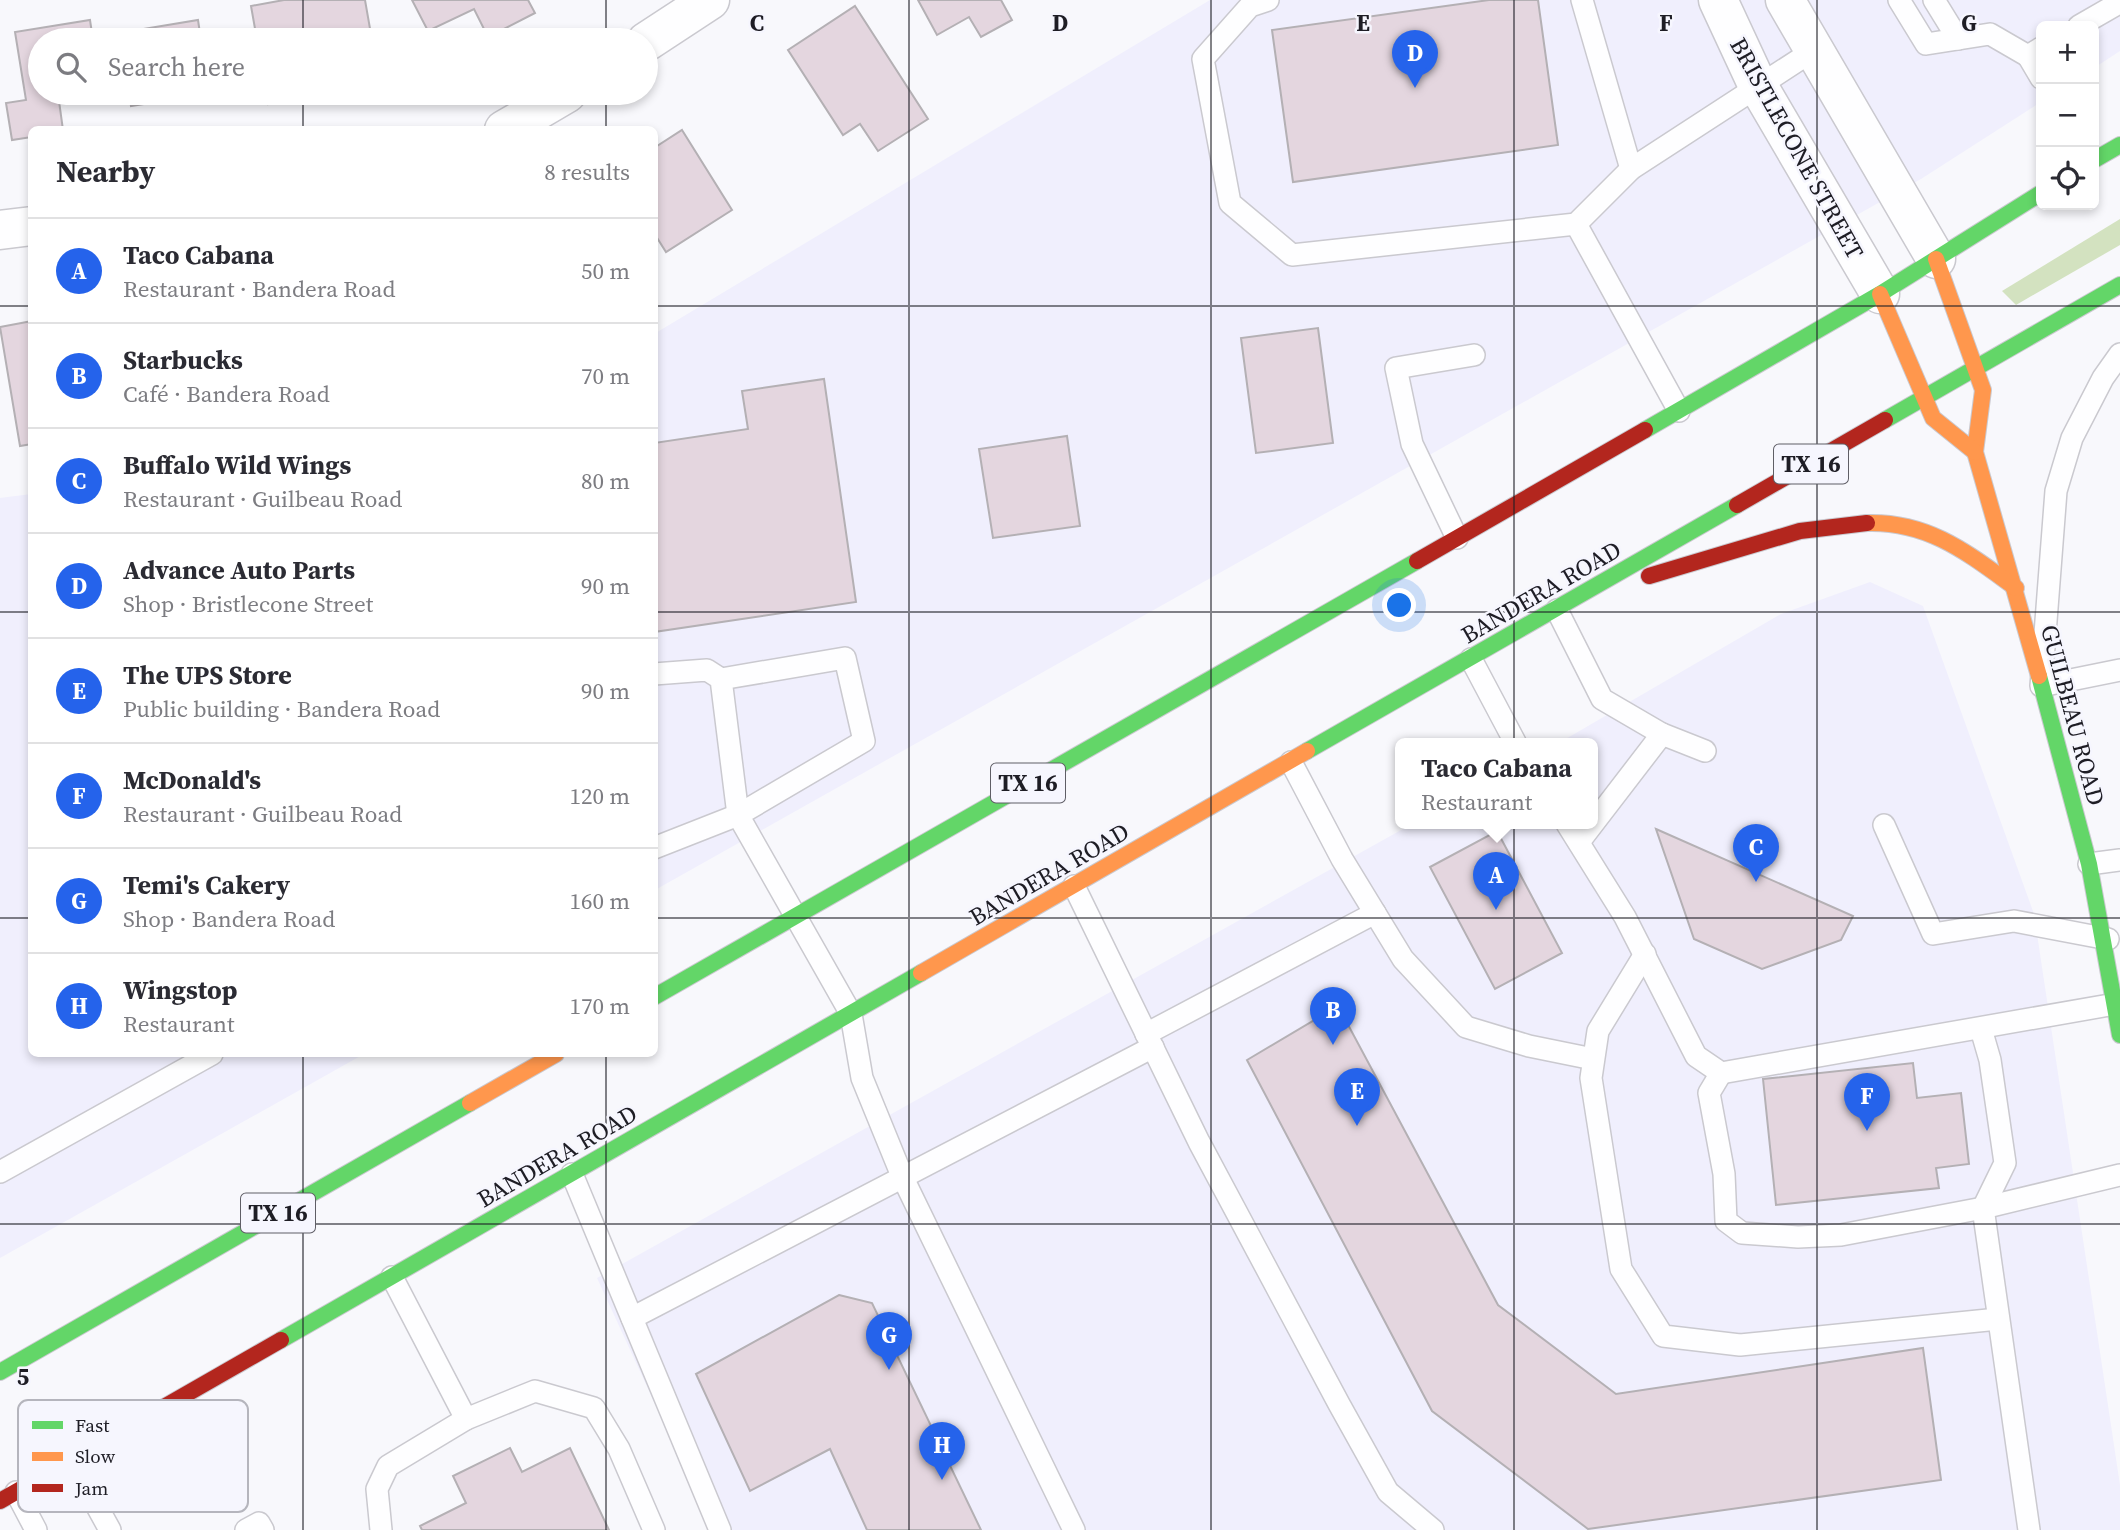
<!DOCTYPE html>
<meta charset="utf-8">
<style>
body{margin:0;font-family:"Source Serif 4",serif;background:#f7f7f7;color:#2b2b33}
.controls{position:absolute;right:21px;top:21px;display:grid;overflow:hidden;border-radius:10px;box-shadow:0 4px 10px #0003}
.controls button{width:63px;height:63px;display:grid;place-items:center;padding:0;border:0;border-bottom:2px solid #e1e1e2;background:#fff;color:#2b2b33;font:35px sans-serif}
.you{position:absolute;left:1400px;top:606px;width:24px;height:24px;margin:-18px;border:5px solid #fff;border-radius:50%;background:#1a73e8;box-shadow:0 0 0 10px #1a73e833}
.badge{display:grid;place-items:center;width:46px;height:46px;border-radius:50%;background:#2563eb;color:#fff;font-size:23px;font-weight:700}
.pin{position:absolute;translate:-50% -58px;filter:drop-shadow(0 2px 4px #0008)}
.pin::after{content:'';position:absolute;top:37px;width:24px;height:21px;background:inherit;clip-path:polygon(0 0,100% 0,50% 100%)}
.popup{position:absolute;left:1395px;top:738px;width:203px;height:91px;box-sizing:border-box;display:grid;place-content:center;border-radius:10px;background:#fff;filter:drop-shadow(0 2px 5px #0005);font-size:23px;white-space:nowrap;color:#7c7c81}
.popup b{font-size:26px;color:#2b2b33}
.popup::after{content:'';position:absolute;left:50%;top:100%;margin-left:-14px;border:14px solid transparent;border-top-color:#fff}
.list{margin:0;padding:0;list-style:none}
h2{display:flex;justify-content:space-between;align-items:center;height:91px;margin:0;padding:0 28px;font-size:30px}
h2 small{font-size:23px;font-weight:400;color:#7c7c81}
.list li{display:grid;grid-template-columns:46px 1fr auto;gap:21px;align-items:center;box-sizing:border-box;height:105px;padding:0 28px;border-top:2px solid #e1e1e2}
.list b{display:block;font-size:26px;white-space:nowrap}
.list p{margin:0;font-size:23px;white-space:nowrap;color:#7c7c81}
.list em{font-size:23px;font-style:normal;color:#7c7c81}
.icon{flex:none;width:38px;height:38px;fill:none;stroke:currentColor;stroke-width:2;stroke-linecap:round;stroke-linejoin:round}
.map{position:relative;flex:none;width:2120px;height:1530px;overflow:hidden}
.search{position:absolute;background:#fff;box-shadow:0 4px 10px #0003;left:28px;top:28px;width:630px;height:77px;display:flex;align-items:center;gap:18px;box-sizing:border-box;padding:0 24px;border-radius:38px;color:#7c7c81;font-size:26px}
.panel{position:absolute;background:#fff;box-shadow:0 4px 10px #0003;left:28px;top:126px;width:630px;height:931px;border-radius:10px}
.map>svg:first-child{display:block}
</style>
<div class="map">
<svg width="2120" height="1530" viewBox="0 0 2120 1530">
<rect width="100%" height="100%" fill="#f8f8fc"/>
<g fill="#f0effd">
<path d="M1210,0H2120V51L2094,68V26H2041V102L1921,179L655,890L654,334Z"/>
<path d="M31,494L32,1054H364L0,1258V498Z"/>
<path d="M1870,582L1923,606L2034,914L2120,1485V1530H713L597,1278L1412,824H1592V744H1557L1781,614Z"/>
</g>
<path fill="#d3e2c0" d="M2120,219V245L2016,305L2002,291Z"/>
<g fill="#e4d6df" stroke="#b4b0b4" stroke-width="2">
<path d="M284,0H365L372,40H257L251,6Z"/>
<path d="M412,0H528L535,13L488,37L474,9L428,31Z"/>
<path d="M918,0H1001L1012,20L981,37L969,17L937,35Z"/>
<path d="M1489,0H1538L1558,145L1293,182L1272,30Z"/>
<path d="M855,6L928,119L878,151L860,124L843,135L788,50Z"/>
<path d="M90,20L93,40H40V93L101,95L59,101L63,130H32V137L12,140L6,103L26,100L15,32Z"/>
<path d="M198,20L201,40H120L119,33Z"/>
<path d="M129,93H192L193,96L131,106Z"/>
<path d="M266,93H322V95L268,104Z"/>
<path d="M682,130L732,210L666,252L654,233V148Z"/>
<path d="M32,321V444L20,446L0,327Z"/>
<path d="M1318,328L1333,443L1256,453L1241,338Z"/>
<path d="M824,379L856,602L654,632V443L748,429L742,391Z"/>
<path d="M1067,436L1080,526L993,538L979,449Z"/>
<path d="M1656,829L1853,916L1841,940L1762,969L1694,939Z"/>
<path d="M1497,831L1562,953L1495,989L1430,867Z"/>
<path d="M1338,1006L1498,1305L1616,1394L1923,1348L1941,1480L1588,1529L1432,1411L1247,1060Z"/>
<path d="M1913,1063L1917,1098L1961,1093L1969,1164L1936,1168L1939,1188L1776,1205L1763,1079Z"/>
<path d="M839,1295L872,1303L981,1530H867L830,1449L750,1491L696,1374Z"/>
<path d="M510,1448L522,1472L570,1448L609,1530H422L420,1526L466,1503L453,1476Z"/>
</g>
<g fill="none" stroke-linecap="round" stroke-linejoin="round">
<g stroke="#cac9cf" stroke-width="24">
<g id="lane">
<path d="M1268,0L1250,6L1203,59L1230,203L1292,255L1576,224L1631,169L1814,50"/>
<path d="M1582,0L1631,169"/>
<path d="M1899,0L1926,44L1990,34L2028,56"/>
<path d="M1934,0L1958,39"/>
<path d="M2079,26L2119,3"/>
<path d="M2041,48L2028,56L2041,78"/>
<path d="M1576,224L1679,411"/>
<path d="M2120,354L2103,378L2072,438L2056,491L2041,686L2120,670"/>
<path d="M1457,538L1412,444L1396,368L1474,355"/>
<path d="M1557,610L1602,699L1662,734L1579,842"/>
<path d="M1471,659L1516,744"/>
<path d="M654,674L707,670L721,679L738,815L851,1014L862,1078L902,1176L1074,1530"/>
<path d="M1662,734L1705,751"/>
<path d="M1291,762L1342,859L1403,959L1466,1027L1529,1046L1593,1059"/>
<path d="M1567,824L1625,917L1696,1056L1721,1073L2115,1004"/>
<path d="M1884,825L1933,934L2014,921L2108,939"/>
<path d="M654,848L738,815L864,741L845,658L721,679"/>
<path d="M2089,864L2120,860"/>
<path d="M1074,886L1199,1142L1339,1404L1388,1492L1433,1530"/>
<path d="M1645,954L1598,1031L1591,1078L1621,1269L1663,1336L1740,1345L1998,1319"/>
<path d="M1981,1029L1990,1060L2005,1163L1983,1208L2029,1530"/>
<path d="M1146,1034L1375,913"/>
<path d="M1721,1073L1709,1093L1724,1174L1726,1221L1742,1233L1798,1237L1841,1235L1983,1208L2120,1175"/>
<path d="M0,1172L212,1054"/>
<path d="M572,1174L720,1530"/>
<path d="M632,1318L1153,1047"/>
<path d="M466,1419L535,1391L594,1408L619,1449L654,1530"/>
<path d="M72,1461L110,1530"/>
<path d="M16,1492L36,1530"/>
<path d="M246,1530L259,1523L263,1530"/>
<path d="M381,1530L377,1489L388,1466L466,1419L392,1277"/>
</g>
</g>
<g stroke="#cac9cf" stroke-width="41">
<g id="street">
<path d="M1718,0L1757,84L1880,294"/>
<path d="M1785,0L1936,259"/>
<path d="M646,42L710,0"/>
<path d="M504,130L567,93"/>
<path d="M0,230L32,226"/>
</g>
</g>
<g stroke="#cac9cf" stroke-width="18">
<g id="fast">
<path d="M2094,160L2120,145"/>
<path d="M1885,420L2120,285"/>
<path d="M1645,430L1880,294L2041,193"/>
<path d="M2039,676L2089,864L2120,1035"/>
<path d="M1307,751L1737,505"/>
<path d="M654,997L1417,561"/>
<path d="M281,1340L921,973"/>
<path d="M0,1372L470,1103"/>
</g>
</g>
<g stroke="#cac9cf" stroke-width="18">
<g id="slow">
<path d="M1936,259L1983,390L1975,452L2039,676"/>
<path d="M1880,294L1933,418L1975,452"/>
<path d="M1867,523C1929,521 1969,554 2016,588"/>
<path d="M921,973L1307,751"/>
<path d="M470,1103L556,1054"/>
</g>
</g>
<g stroke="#cac9cf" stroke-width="18">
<g id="jam">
<path d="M1737,505L1885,420"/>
<path d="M1417,561L1645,430"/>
<path d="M1649,576L1800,531L1867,523"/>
<path d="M0,1501L281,1340"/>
</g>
</g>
<use href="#lane" stroke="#fefeff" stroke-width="21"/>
<use href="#street" stroke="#fefeff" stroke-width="38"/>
<use href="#fast" stroke="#63d668" stroke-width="16"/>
<use href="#slow" stroke="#ff974d" stroke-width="16"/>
<use href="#jam" stroke="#b3261e" stroke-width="16"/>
</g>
<path fill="none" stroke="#1e1d25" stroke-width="2" stroke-opacity="0.55" d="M303,0V40M606,0V40M909,0V1530M1211,0V1530M1514,0V1530M1817,0V1530M303,93V130M606,93V130M0,306H32M654,306H2120M0,612H32M654,612H2120M0,918H32M654,918H2120M303,1054V1530M606,1054V1530M0,1224H2120"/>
<g text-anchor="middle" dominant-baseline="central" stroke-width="5" stroke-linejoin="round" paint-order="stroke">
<g fill="#f6f6fe" stroke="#5f5e66" stroke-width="2">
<rect x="1774" y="444.5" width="74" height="39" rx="5"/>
<rect x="991" y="763.5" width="74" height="39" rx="5"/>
<rect x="241" y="1193.5" width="74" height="39" rx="5"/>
</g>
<g font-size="23" font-weight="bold" fill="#1e1d25">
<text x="1811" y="464">TX 16</text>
<text x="1028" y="783">TX 16</text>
<text x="278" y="1213">TX 16</text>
</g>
<g font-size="24" fill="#1e1d25" stroke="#f6f6fe">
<text transform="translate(1797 148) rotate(61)">BRISTLECONE STREET</text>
<text transform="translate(1541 592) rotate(-30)">BANDERA ROAD</text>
<text transform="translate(2073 715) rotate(75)">GUILBEAU ROAD</text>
<text transform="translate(1049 874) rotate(-30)">BANDERA ROAD</text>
<text transform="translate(557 1156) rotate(-30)">BANDERA ROAD</text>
</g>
</g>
<rect x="18" y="1400" width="230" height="112" rx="10" fill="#f6f6fe" stroke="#b5b5bd" stroke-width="2"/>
<rect x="32" y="1421" width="31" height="8" fill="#63d668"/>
<rect x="32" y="1452" width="31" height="9" fill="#ff974d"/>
<rect x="32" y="1484" width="31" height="8" fill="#b3261e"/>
<g font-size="19" fill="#1e1d25">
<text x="75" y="1432">Fast</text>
<text x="75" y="1463">Slow</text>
<text x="75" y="1495">Jam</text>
</g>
<g font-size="23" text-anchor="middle" font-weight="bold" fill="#1e1d25" stroke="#f6f6fe" stroke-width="5" stroke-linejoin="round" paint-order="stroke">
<text x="757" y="31">C</text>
<text x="1060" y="31">D</text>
<text x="1363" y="31">E</text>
<text x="1666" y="31">F</text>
<text x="1969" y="31">G</text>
<text x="23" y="1385">5</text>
</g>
</svg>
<div class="controls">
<button>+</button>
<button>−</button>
<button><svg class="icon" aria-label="locate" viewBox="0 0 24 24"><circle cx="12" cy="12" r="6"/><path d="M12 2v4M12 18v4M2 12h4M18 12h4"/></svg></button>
</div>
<div class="you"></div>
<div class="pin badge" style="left:1496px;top:910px">A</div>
<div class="popup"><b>Taco Cabana</b>Restaurant</div>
<div class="pin badge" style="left:1333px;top:1045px">B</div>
<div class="pin badge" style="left:1756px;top:882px">C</div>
<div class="pin badge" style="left:1415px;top:88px">D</div>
<div class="pin badge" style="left:1357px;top:1126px">E</div>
<div class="pin badge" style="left:1867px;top:1131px">F</div>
<div class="pin badge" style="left:889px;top:1370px">G</div>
<div class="pin badge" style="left:942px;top:1480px">H</div>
<div class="search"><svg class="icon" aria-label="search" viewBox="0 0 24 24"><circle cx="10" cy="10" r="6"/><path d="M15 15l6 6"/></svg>Search here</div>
<section class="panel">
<h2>Nearby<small>8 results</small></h2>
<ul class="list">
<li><span class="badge">A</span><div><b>Taco Cabana</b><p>Restaurant · Bandera Road</p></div><em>50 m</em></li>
<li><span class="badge">B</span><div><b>Starbucks</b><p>Café · Bandera Road</p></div><em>70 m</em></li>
<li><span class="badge">C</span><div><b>Buffalo Wild Wings</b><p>Restaurant · Guilbeau Road</p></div><em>80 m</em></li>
<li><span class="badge">D</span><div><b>Advance Auto Parts</b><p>Shop · Bristlecone Street</p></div><em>90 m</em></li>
<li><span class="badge">E</span><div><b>The UPS Store</b><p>Public building · Bandera Road</p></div><em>90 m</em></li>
<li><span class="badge">F</span><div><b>McDonald's</b><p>Restaurant · Guilbeau Road</p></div><em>120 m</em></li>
<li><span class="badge">G</span><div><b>Temi's Cakery</b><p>Shop · Bandera Road</p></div><em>160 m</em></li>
<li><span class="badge">H</span><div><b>Wingstop</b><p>Restaurant</p></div><em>170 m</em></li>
</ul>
</section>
</div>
